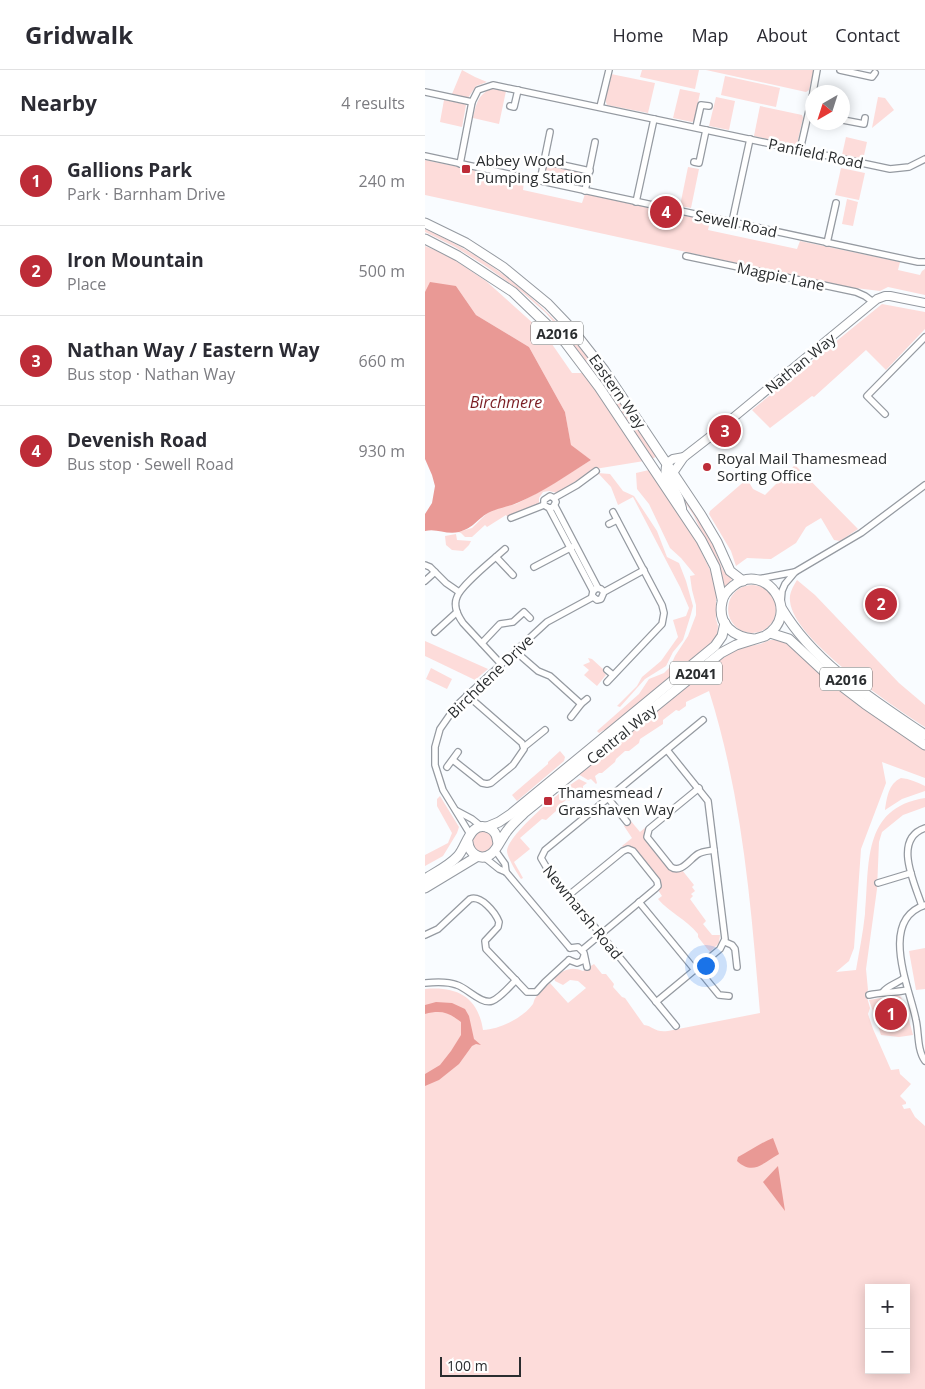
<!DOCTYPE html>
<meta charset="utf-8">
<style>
body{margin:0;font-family:"Open Sans",sans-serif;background:#f2f2f3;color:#2b2b33}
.controls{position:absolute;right:15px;bottom:15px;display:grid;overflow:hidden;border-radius:0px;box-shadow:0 2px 12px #0003}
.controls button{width:45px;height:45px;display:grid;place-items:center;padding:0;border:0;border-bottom:1px solid #e1e1e2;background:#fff;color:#2b2b33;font:25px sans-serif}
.compass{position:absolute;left:380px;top:15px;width:45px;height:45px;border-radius:50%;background:#fff;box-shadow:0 2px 12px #0003;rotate:219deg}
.scale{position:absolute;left:15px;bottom:12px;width:81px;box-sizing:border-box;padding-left:5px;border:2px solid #2a2d2f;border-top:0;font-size:14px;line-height:18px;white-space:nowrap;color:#2a2d2f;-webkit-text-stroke:4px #fff;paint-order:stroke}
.you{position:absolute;left:280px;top:895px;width:18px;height:18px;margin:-12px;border:4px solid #fff;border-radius:50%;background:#1a73e8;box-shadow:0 0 0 8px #1a73e833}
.badge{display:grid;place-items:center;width:32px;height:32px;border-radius:50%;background:#bd2c38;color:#fff;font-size:16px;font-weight:700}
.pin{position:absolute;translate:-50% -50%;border:2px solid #fff;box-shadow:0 1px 5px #0006}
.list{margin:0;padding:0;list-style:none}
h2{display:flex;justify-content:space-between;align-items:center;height:65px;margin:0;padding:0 20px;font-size:21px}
h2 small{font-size:16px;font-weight:400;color:#7c7c81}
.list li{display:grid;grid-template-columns:32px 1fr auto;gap:15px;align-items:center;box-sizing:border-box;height:90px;padding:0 20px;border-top:1px solid #e1e1e2}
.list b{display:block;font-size:19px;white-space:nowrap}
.list p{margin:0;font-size:16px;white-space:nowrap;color:#7c7c81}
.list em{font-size:16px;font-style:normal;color:#7c7c81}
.map{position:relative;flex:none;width:500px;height:1319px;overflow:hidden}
header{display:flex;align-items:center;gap:30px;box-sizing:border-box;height:70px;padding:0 25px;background:#fff;border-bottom:1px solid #e1e1e2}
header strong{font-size:24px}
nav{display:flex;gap:28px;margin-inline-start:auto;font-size:18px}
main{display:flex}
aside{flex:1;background:#fff}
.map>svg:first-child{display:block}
</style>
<header>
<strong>Gridwalk</strong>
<nav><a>Home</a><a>Map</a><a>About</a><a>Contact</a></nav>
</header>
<main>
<aside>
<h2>Nearby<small>4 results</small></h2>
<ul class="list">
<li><span class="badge">1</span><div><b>Gallions Park</b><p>Park · Barnham Drive</p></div><em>240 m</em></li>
<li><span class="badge">2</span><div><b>Iron Mountain</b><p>Place</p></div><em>500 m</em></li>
<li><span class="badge">3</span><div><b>Nathan Way / Eastern Way</b><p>Bus stop · Nathan Way</p></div><em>660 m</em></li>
<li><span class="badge">4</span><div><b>Devenish Road</b><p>Bus stop · Sewell Road</p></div><em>930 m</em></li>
</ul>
</aside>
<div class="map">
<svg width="500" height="1319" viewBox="0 0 500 1319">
<rect width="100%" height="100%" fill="#f9fcff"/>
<g fill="#fddcda" fill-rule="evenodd">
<path d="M37,0L50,7L62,12L51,16L43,28L27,24Z"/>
<path d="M217,0H274L270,19L215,7Z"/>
<path d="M281,0H389L384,20L381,22Z"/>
<path d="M186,4L230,13L223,43L182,35L180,29Z"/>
<path d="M300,6L355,18L351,37L296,25Z"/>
<path d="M67,19L81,21L74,54L48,48C51,35 53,23 67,19Z"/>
<path d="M255,19L275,23L269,51L267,52L248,48Z"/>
<path d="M291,27L310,31L304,60L284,56Z"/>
<path d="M453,27L460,28L469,40L447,58Z"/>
<path d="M19,30L39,34L41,35L37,57L15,52Z"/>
<path d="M335,36L377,45L378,48L372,74L369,75L329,66Z"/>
<path d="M421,67L442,72L438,90L417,85Z"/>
<path d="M0,90L99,111L98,120L157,133L160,124L285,151L283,160L372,179L375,171L475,192L473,200L495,205L497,201L500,199V225L463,217L455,221L422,217L0,125Z"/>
<path d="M123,94L159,102L162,106L159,115L119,107L120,97Z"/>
<path d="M263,97L274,99L266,138L255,136Z"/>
<path d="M416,98L440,103L434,130L410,125Z"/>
<path d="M422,129L433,132L428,156L417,154Z"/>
<path d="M0,159C110,208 166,286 231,382L229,384L231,387L226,389L155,283L121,243L97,222L59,195L30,177L0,162Z"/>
<path d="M0,176L22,185L61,211L120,264L147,303H161L219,391L170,399L132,423L124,421L118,422L114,428V433L83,448L81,445L62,457L60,455L47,467H40L36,463L33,462L47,458L61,444L75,437L91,434L118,420L166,390L146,376L140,342L104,277L51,245L31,216L0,222Z"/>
<path d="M457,234L500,242V259L461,300L441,280L389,327L387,326L345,358L327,340Z"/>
<path d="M370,395L433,459L415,471L409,470L396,448L381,457L371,473L346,489L322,488L311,496L306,481L284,444L285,441L322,409L328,419L340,425Z"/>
<path d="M224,400L271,471L287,504L291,520V549L293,556L292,566L272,587L181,661L179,660L174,663L172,661L214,624L224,609L239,603L245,597L250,586L263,566L271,545V535L267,520L265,506L270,505L256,488L245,478L224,434L212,419L211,403Z"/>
<path d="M243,401L284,466L298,500L307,509L301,516H299L295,501L269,446L244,407Z"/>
<path d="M173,403L185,404L198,421L209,426L232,461L242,487L254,493L261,511L268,536L266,544L258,570L248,582L241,596L220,609L195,637L192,636L212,616L217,607L236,591L253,567L248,550L261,546L264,538L255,517L208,427L193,435L186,417Z"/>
<path d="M31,464L32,470L46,471L44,475L38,481L27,480L21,475L20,466Z"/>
<path d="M372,510L390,525L474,613L500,635V657C468,636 368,570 365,531C364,523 368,517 372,510Z"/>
<circle cx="327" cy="539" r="24"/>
<path d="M345,570H356L363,574L409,616L500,680V708L457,692L461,713L436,779L429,878L424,891L411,902L431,900C434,882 438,863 440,844C445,795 436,738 500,728V737L478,745L457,762L454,772L452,819L441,899L443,920L441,924L445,938L443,944L448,959L466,1000L474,999L475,1004L486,1014L475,1026L481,1032V1034L477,1035L479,1039L485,1038L490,1047L500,1056V1319H0V919C32,916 53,927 58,960C75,959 98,948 108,934C109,932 109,929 111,927C113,923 121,916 125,913L143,933L161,918L153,911L145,910L138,915L130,911L129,908C138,900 146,896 158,901L169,894L177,904H181L189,914L188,917L197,927L200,928L219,955C228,956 230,963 243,961L335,943C326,834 317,725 284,621L261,632V636L254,641L251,640L238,650V654L215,669L214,673L204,681H200L191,689L190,692L177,703H174L170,706L172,713L171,714L166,709L163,710L153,704L294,588L313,578L335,574ZM444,1218H481V1300H444Z"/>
<path d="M0,571L63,599L50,610L0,586Z"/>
<path d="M163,588L167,589L179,600L178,601L181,605L172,616L159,605L164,600L158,595L165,592Z"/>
<path d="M6,598L27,609L22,619L1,609Z"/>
<path d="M135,681L140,687L139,691L92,731L87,725L123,694V692Z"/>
<path d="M476,708C485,709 492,712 500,716V721L477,729L460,740C462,728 463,714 476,708Z"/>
<path d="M154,709L162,713L158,716V720L144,731L141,730L131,738V741L121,750L117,749L95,768L105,779L89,792L98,808L96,809C92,803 82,787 82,781C82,765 140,717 154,709Z"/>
<path d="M15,726L34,757L32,763L18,786L0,796V785L23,773L27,763L12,736V729Z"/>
<path d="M205,750L215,762L221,757L222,758L220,767L245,799L257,800L269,815L267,817L270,821L266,824L268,826L265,829L281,851L278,854L287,865H295L294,873L285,882L273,867V864C261,849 245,843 233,829L237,826L233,820L235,813L233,808L210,779L206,777L199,778L197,776L207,768L199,756Z"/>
<circle cx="58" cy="772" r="11"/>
<path d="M500,878V919L491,920L484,881Z"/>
<path d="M473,925L476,927L481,939L488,965L474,967L456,965L444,930Z"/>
</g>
<g fill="#e99995">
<path d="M5,212L31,216L51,245L104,277L140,342L146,375L166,390C142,405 119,422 92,433C83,437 72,438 63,443C51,450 50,457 34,462C21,465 12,458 0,461V444L7,433L10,416L7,405L0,389V222Z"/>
<path d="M11,932L27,933L40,939L44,946L49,969L56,975L51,974L47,976L34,994L14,1010L0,1016V1004L15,995L26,981L36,965V952C23,942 16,940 0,944V935Z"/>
<path d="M348,1068L354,1084C338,1093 328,1106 312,1091L313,1087C325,1081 335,1073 348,1068Z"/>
<path d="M353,1096L360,1141L338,1112Z"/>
</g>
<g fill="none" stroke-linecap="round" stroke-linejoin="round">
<g stroke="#959aa1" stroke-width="8">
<g id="street">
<path d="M415,0L447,7L450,3"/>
<path d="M0,22L47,32"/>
<path d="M388,22L392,0"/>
<path d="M85,36L89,37L93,20"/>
<path d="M175,37L184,0"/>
<path d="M418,50L439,54L440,48"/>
<path d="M271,57L276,35L284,36"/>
<path d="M375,80L388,23"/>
<path d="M0,86L493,192H500"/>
<path d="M119,91L165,101"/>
<path d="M269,92L274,93L281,60"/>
<path d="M35,94L47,32L53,20L68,15L465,99L484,97L500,89"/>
<path d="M115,111L125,62"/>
<path d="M160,121L170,72"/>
<path d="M211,132L229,49"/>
<path d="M307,152L325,69"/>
<path d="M402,173L411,133"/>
<path d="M261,186L431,222L440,226L448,232"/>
<path d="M460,344L442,326L500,267"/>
<path d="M129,428L152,415L171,401"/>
<path d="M130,436L173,518"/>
<path d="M124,438L128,437L131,432L129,428L125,426L119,430V435L124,438L168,521"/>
<path d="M86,448L119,435"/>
<path d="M184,454L192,450"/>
<path d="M71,487L88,505"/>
<path d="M0,495L5,497L21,513L34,522"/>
<path d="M109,497L147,477"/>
<path d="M333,509L370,502"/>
<path d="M0,511L10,502"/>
<path d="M179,522L176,519L172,518L168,521L167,526L172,530L176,529L179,522L219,500"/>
<path d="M356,532L357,521L360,514L370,502L436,463L500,415"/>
<path d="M10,562L32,542"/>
<path d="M57,573L75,554L88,552L99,542L105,548"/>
<path d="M90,581L113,601L125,606L156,634L162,629"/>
<path d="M76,594L38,553C33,546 28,536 32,527C36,515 69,489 80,479"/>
<path d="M182,600L188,605"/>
<path d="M182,612L237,554L239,543L237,535L188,442"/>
<path d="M146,647L156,634"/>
<path d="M99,677L120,660"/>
<path d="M28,690L57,713L62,714L66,713L88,695L99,679L97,673L42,625"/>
<path d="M22,697L33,682"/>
<path d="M274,718L224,759L222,767L246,797C256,804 265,789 273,784C278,781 284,781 289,780"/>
<path d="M183,728L202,752"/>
<path d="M32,741L47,749L57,757"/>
<path d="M45,764L18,720L10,695V677L15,659L31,636L122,552L168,527"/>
<path d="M70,780L80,794L81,802"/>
<path d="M59,787L74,799L81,802L145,878"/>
<path d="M453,813L486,803"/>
<path d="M144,825L198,781L203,779L208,781L232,811L233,816L230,819L157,880"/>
<path d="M214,832L270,900"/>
<path d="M500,835C453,850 485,919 491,950C494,963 492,980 500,991"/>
<path d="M497,836C490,814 467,769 500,758"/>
<path d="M0,865L13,859L45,829C56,825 70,842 74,852L73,857L60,871L61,879L102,922H111L120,912L144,890"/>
<path d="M300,872L307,875L310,879L312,897"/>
<path d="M145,878L153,877L159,883L162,897"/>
<path d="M144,890L152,893L157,891L159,886"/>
<path d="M272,898L294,925L304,926"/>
<path d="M0,913C10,912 22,911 32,915C42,918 57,935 67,931C75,928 84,917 91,910"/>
<path d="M458,922C462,916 473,913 479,908"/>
<path d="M444,925C457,922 469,923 482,920"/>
<path d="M231,932L295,879L300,869L283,731L242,680"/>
<path d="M251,956L123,800L116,788L120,780L278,650"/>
</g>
</g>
<g stroke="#959aa1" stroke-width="10">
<g id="secondary">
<path d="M248,403L259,387L286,366L452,229L460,226H465L500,233"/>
<path d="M257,438C256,433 254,427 251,422C245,410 237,408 242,393L248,389L259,387"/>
</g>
</g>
<g stroke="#959aa1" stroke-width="11">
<g id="primary">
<path d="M0,153L41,173L78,197L123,234L146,258L179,300L276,445L292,472L305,501L318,511"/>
<path d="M0,169L33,186L88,222L140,272L174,317L276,470L290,497L297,529"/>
<path d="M357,539C390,594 447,629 500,665"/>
<path d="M345,563L364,569L406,608L440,634L500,675"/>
<path d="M62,757L74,752L86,744L290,576L297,566L300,553"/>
<path d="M43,772C44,783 55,792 66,784C72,780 77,767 82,761C87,754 93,749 99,743L296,583L311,575L340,566C378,544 341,490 308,516C303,520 298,526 297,532C292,555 309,567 329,569"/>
<path d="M0,809C11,802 24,796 33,786C42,776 45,750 64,758C71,761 72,767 73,774"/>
<path d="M0,818L53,786"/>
</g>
</g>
<use href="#street" stroke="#fff" stroke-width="5.5"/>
<use href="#secondary" stroke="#fff" stroke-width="8"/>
<use href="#primary" stroke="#fff" stroke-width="9"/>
</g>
<g fill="#bd2c38" stroke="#fff" stroke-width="2">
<rect x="36" y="94" width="10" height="10" rx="2.5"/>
<circle cx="282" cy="397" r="5"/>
<rect x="118" y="726" width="10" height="10" rx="2.5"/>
</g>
<g text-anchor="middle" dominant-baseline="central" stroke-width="5" stroke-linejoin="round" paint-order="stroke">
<g fill="#fff" stroke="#6a6c6d" stroke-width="1">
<rect x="106" y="251.5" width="52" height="23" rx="4"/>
<rect x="245" y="591.5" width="52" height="23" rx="4"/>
<rect x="395" y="597.5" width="52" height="23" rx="4"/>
</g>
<g font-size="14" font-weight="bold" fill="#2a2d2f">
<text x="132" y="263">A2016</text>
<text x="271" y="603">A2041</text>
<text x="421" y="609">A2016</text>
</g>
<g font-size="15" fill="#2a2d2f" stroke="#fff">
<text transform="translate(391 83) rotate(12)">Panfield Road</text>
<text transform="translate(311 153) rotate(12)">Sewell Road</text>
<text transform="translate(356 206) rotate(12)">Magpie Lane</text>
<text transform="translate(375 293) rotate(-39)">Nathan Way</text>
<text transform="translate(193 321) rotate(55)">Eastern Way</text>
<text transform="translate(65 606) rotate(-44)">Birchdene Drive</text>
<text transform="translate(196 664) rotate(-39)">Central Way</text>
<text transform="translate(158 842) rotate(51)">Newmarsh Road</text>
</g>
<g font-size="15" fill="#2a2d2f" stroke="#fff" text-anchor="start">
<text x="51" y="90">Abbey Wood<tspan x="51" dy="17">Pumping Station</tspan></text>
<text x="292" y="388">Royal Mail Thamesmead<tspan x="292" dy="17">Sorting Office</tspan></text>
<text x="133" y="722">Thamesmead /<tspan x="133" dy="17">Grasshaven Way</tspan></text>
</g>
<g font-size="16" font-style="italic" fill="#7b1e24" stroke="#fff">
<text x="81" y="332">Birchmere</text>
</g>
</g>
</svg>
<div class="controls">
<button>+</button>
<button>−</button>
</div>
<svg class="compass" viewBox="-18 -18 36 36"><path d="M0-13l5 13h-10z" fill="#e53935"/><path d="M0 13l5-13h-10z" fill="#7c7c81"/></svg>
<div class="scale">100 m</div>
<div class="you"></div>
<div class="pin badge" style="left:466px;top:944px">1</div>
<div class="pin badge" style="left:456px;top:534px">2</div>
<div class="pin badge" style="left:300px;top:361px">3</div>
<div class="pin badge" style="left:241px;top:142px">4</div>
</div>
</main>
